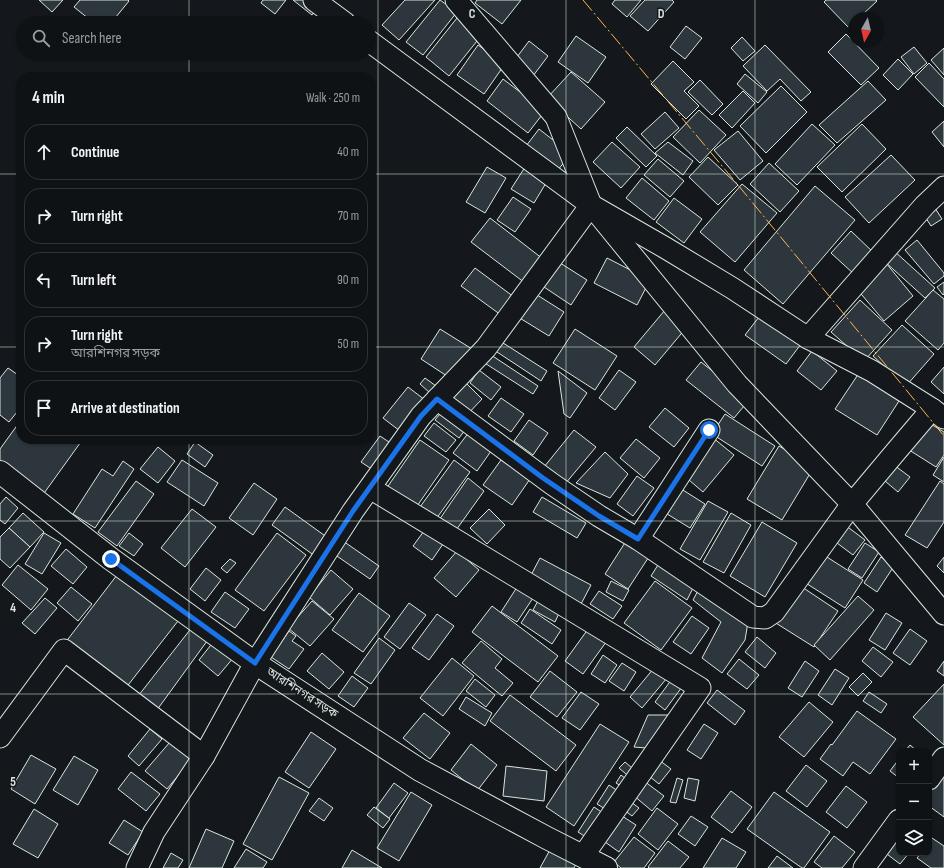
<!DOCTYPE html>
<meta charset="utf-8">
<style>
body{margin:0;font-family:"Sofia Sans Condensed","Noto Sans Bengali",sans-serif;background:#1d2022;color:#f1f3f6}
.controls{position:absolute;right:12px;bottom:12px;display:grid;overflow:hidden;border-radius:8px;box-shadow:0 1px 3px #0004}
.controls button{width:36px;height:36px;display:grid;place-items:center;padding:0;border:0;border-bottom:1px solid #2f3234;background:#0f1215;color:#f1f3f6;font:20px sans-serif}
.compass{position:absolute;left:848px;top:12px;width:36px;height:36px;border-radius:50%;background:#0f1215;box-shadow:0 1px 3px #0004;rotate:188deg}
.stop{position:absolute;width:12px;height:12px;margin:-9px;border:3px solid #1a73e8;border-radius:50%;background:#fff}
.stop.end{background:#1a73e8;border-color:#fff;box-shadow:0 1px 4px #0008}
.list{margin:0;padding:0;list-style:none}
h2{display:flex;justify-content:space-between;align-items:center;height:52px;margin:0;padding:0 16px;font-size:17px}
h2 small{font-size:13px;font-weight:400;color:#9b9ea0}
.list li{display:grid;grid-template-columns:26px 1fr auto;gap:12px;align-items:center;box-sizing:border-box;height:56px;margin:0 8px 8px;padding:0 8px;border:1px solid #2f3234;border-radius:16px}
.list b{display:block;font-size:15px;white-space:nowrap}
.list p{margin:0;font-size:13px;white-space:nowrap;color:#9b9ea0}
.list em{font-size:13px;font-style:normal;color:#9b9ea0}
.icon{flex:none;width:22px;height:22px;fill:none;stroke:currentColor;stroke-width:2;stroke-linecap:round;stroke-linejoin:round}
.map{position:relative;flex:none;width:944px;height:868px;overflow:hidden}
.search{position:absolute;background:#0f1215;box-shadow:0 1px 3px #0004;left:16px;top:16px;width:360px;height:44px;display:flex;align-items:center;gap:10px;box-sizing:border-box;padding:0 14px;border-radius:22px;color:#9b9ea0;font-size:15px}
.panel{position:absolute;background:#0f1215;box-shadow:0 1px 3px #0004;left:16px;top:72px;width:360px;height:372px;border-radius:16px}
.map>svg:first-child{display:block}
</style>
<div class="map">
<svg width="944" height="868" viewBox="0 0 944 868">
<rect width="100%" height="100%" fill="#14181c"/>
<g fill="#2c363c" stroke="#d8e6dc">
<path d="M39,0H63L52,12Z"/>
<path d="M80,0H128L129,1L111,23H94L74,7Z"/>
<path d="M263,0H286L275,14L261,3Z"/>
<path d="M293,0H306L317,8L312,15Z"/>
<path d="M405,0H435L399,40L382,25Z"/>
<path d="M440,0L457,12L423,55L406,42Z"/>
<path d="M477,0H521L502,24L475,3Z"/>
<path d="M615,0H641L627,17L612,4Z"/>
<path d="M645,0H672L674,2L648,31L630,16Z"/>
<path d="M826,0H876L877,1L859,18H854V23L849,28L824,2Z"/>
<path d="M457,18L481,36L449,76L426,57Z"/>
<path d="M686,26L702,38L685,59L670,47Z"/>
<path d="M846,34L879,68L861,85L828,52Z"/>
<path d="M576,36L606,57L588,83L558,62Z"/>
<path d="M742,37L755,51L743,61L731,48Z"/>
<path d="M529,41L548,56L533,76L514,61Z"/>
<path d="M478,45L505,64L484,94L457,75Z"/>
<path d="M765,45L811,92L801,101L780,79L767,91L743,66Z"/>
<path d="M914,47L927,63L914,74L901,57Z"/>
<path d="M944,48V75L931,60Z"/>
<path d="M898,59L913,74L898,90L883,75Z"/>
<path d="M673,61L694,82L684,91L699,106L686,119L651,84Z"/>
<path d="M929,63L944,79V107L915,77Z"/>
<path d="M571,72L605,102L581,129L547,98Z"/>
<path d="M745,74L767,92L758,103L737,84Z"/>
<path d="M503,79L545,111L528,133L487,101Z"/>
<path d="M700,80L723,104L712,115L688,92Z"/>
<path d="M868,81L886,100L837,143L819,125Z"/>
<path d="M781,86L807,112L766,153L740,126Z"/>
<path d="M743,91L755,103L732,128L719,115Z"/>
<path d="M699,110L726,135L700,163L673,137Z"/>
<path d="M665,112L679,128L655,149L641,134Z"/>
<path d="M944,121V147L932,132Z"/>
<path d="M812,124L835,145L797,185L775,164Z"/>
<path d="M862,124L886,149L842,192L817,167Z"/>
<path d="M627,127L657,156L646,167L616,138Z"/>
<path d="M539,129L571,154L557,171L526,146Z"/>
<path d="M738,131L763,161L740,180L714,150Z"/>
<path d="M612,142L640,167L621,188L593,162Z"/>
<path d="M668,142L693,161L683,175L655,153Z"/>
<path d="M891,155L915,180L869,223L845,197Z"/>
<path d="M708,157L738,185L718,205L689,177Z"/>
<path d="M658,159L684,181L670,197L644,175Z"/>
<path d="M769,163L799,191L780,212L750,184Z"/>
<path d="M527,164L549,178L534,203L511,189Z"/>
<path d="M487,167L506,178L485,213L466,202Z"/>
<path d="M642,178L669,201L654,220L626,198Z"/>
<path d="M742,184L777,213L735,262L700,232Z"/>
<path d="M815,186L855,220L783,304L744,270Z"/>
<path d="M513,197L531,209L515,232L497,220Z"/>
<path d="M674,198L702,219L684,243L656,222Z"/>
<path d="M935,208L942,219L931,226L924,215Z"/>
<path d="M490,218L543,259L525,283L471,242Z"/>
<path d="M851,231L875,254L855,275L831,253Z"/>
<path d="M917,240L944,273V276L934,284L905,250Z"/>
<path d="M893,250L935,288L925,298L883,260Z"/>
<path d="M607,258L650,280L637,305L594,283Z"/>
<path d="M557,261L587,280L571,305L541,285Z"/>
<path d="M886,263L913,296L884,321L856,288Z"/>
<path d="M475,268L514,297L501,315L461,286Z"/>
<path d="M944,282V294L943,295L937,287Z"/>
<path d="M933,290L944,299V343L938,350L905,321Z"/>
<path d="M534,293L564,312L549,336L518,317Z"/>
<path d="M860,300L892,330L864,361L831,332Z"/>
<path d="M665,310L686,328L655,365L634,347Z"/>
<path d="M759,317L801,344L786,364L745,335Z"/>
<path d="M902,325L934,354L906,386L873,356Z"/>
<path d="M440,329L472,349L453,380L421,359Z"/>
<path d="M575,329L617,356L595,390L553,363Z"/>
<path d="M500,341L547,371L541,381L494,350Z"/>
<path d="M485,351L538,386L533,394L480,360Z"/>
<path d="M812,351L837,371L821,390L797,371Z"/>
<path d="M701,362L749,400L734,418L686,380Z"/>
<path d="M944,367V394L931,382Z"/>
<path d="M8,368L21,377V407L9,422L0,415V378Z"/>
<path d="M479,370L501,387L491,400L470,383Z"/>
<path d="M619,370L636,382L615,410L599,398Z"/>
<path d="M558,371L587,393L570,418L564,414Z"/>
<path d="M859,373L899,401L877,435L835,409Z"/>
<path d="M425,378L436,386L430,393L420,384Z"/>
<path d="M466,383L482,399L464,418L447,401Z"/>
<path d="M408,387L425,400L400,431L383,418Z"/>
<path d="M501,398L524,414L511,432L488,416Z"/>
<path d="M445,408L468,426L459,438L435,420Z"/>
<path d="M665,408L689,428L674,447L649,427Z"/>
<path d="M725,414L775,446L762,466L712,434Z"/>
<path d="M21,420V439H83L42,496L0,467V449Z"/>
<path d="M529,420L548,433L533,455L514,441Z"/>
<path d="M924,420L944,432V455L936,467L906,448Z"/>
<path d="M434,423L456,440L446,452L424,436Z"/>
<path d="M473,427L496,444L477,471L453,453Z"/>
<path d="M574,430L596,447L565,484L544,467Z"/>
<path d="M380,436L392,444L373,470L361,462Z"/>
<path d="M712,437L734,455L703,492L682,474Z"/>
<path d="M636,439L660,458L644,478L620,458Z"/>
<path d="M420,440L449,460L415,509L386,489Z"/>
<path d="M195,442L213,455L205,467L187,454Z"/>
<path d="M779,446L814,467L782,520L747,499Z"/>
<path d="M158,447L175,461L158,483L140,469Z"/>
<path d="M605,452L628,474L610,498L576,483Z"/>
<path d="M944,457V482L933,475Z"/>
<path d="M182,460L218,483L204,506L167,482Z"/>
<path d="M454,460L470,472L436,519L420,507Z"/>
<path d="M501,460L530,479L512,505L483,485Z"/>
<path d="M123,461L134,469L95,528L73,514L102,469L113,476Z"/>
<path d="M890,462L910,477L898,492L879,476Z"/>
<path d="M637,476L654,488L633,516L617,504Z"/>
<path d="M468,478L484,491L454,533L437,523Z"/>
<path d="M136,481L154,494L117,546L98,532Z"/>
<path d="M940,481L944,484V522L927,548L905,535Z"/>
<path d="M254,483L277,499L253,535L229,518Z"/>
<path d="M675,485L705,504L690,528L659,509Z"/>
<path d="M6,497L18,508L5,524L0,520V504Z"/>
<path d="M542,497L586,523L577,538L533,512Z"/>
<path d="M708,501L728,512L700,560L680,549Z"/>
<path d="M285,507L328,538L315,556L272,525Z"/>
<path d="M192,509L216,527L185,567L161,548Z"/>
<path d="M489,509L505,525L487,544L470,528Z"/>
<path d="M23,513L44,532L30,547L9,528Z"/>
<path d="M731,513L751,525L724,573L703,562Z"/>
<path d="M762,522L797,543L765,597L730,576Z"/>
<path d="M845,525L865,540L853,555L833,540Z"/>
<path d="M9,528L30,547L10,568L0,559V537Z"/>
<path d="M424,531L443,544L432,560L413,546Z"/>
<path d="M44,533L61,543L42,574L25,564Z"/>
<path d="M129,533L143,544L134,556L119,546Z"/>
<path d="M277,533L306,555L264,611L235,590Z"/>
<path d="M628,538L652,552L628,589L605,574Z"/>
<path d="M343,541L379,566L370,579L334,554Z"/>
<path d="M865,543L879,552L862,578L848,569Z"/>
<path d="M66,549L87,567L73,584L51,566Z"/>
<path d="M457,551L479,570L456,597L434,578Z"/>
<path d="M819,552L863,580L845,608L801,580Z"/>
<path d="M663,557L697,580L687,600L651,576Z"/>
<path d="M881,557L894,566L877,592L864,583Z"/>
<path d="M944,557V573L937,566Z"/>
<path d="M540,558L591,585L581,604L530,577Z"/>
<path d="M230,559L236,563L227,573L221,568Z"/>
<path d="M18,565L48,589L31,610L2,585Z"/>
<path d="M206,568L221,580L205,601L190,589Z"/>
<path d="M331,570L353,589L330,615L309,597Z"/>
<path d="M117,575L178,621L125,689L65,643Z"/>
<path d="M521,581L537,592L517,622L501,612Z"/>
<path d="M611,581L629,590L623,601L606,592Z"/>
<path d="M655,581L692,608L661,650L624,623Z"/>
<path d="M702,583L749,616L745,640L722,673L702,658L721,622L693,600Z"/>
<path d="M796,583L838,611L814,647L771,620Z"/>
<path d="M71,587L92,604L78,621L57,603Z"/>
<path d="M599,591L622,606L613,619L590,604Z"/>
<path d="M225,592L249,609L235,628L211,612Z"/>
<path d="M359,593L390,616L363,652L332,630Z"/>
<path d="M858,596L874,610L830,660L814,645Z"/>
<path d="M540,597L561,609L555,622L533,610Z"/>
<path d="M45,598L57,608L35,634L22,623Z"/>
<path d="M312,601L334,619L310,646L288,628Z"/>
<path d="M409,603L426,615L400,649L384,637Z"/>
<path d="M492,606L558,656L538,682L472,632Z"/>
<path d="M530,609L561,630L552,644L521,623Z"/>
<path d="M886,613L902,623L885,650L869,640Z"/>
<path d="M437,614L454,626L429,660L412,648Z"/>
<path d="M692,616L709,628L691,654L673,642Z"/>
<path d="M591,625L609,638L583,674L565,661Z"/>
<path d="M193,626L210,637L154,714L135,700Z"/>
<path d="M910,629L927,641L910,665L893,653Z"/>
<path d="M289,631L296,636L292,641L304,649L289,669L271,657Z"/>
<path d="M757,637L776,653L765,668L745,652Z"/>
<path d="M379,638L395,650L371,684L354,673Z"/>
<path d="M214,641L234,657L218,676L199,660Z"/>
<path d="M481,641L502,659L495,668L513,683L502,696L462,663Z"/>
<path d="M873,647L893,662L881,677L862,661Z"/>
<path d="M322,653L344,672L329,689L307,671Z"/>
<path d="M603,655L617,665L605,683L591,674Z"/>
<path d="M452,658L474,676L443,716L420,698Z"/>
<path d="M739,659L759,675L747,689L727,674Z"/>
<path d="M805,661L819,671L802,697L788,688Z"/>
<path d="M944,661V676L937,671Z"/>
<path d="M622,663L636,672L624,691L609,681Z"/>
<path d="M654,668L667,678L642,708L630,697Z"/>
<path d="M835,669L849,678L832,705L818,695Z"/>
<path d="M550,671L577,692L557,717L530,697Z"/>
<path d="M863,673L872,682L858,696L849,687Z"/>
<path d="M352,676L368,688L354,707L338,696Z"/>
<path d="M475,679L495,695L486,707L466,691Z"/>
<path d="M672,679L682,687L665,710L655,702Z"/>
<path d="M944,684V745L913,717Z"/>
<path d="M717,690L745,711L735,725L707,703Z"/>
<path d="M581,692L599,704L580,730L562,718Z"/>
<path d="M869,692L887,704L881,713L863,701Z"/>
<path d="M510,695L576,745L556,771L490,721Z"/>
<path d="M466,697L492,713L485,726L459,709Z"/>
<path d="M809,702L833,722L804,757L779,737Z"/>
<path d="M857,711L896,739L870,774L853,762L843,776L820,759L831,744L832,745Z"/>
<path d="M424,713L450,733L430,759L403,738Z"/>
<path d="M648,715H673L658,749L634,747Z"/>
<path d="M600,724L629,742L574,826L546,807Z"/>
<path d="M704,724L718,733L701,759L687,750Z"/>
<path d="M150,729L162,739L139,766L128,756Z"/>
<path d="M311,732L336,749L309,788L285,772Z"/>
<path d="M170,742L191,760L167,789L145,771Z"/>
<path d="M471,744L497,765L477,791L451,770Z"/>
<path d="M910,745L917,751H905Z"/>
<path d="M651,754L671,769L659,784L639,768Z"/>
<path d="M31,755L56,769L35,804L11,789Z"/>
<path d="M74,756L98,770L78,805L53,790Z"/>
<path d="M899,759V778L890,771Z"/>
<path d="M625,762L639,774L633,780L619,768Z"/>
<path d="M944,762V817L929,806V782Z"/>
<path d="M806,765L827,781L807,807L786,791Z"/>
<path d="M506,766L547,771L544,801L503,796Z"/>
<path d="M131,772L160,794L146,811L118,789Z"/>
<path d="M621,775L630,782L626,789L616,783Z"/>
<path d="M279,777L309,793L272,860L243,844Z"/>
<path d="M677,778L683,780L676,803L670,802Z"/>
<path d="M688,778L699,780L695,801L684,798Z"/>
<path d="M644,781L664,796L652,811L633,795Z"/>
<path d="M394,783L408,793L389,818L376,808Z"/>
<path d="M609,785L618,791L607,810L597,804Z"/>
<path d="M846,786L867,802L847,828L826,812Z"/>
<path d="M731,791L752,807L732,833L711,817Z"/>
<path d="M411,792L432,805L399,861L377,848Z"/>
<path d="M774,792L830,832L804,868H802L747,829Z"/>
<path d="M623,796L639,808L632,816L616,804Z"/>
<path d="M319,798L333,808L324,821L309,811Z"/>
<path d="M374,807L390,819L383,828L367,815Z"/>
<path d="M594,807L609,817L594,842L578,832Z"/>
<path d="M657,808L678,824L658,850L638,834Z"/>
<path d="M34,809L58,824L38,858L13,844Z"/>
<path d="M622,816L636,825L619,852L605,842Z"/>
<path d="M691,816L708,827L695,846L678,834Z"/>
<path d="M124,820L143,832L128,855L109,843Z"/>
<path d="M899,823V853H909L900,864L879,848Z"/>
<path d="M206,829L234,841L222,868H189Z"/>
<path d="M834,836L855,852L842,868H822L814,862Z"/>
<path d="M634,837L655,853L644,868H621L614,862Z"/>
<path d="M722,838L746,852L736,868H703Z"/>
<path d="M932,838L944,846V868H931L917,858L921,853H929V842Z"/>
<path d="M668,841L689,857L680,868H649L648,867Z"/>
<path d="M551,848L577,862L574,868H540Z"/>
<path d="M246,849L267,862L263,868H234Z"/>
<path d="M352,850L382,868H342Z"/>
<path d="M171,853L183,860L178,868H163Z"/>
<path d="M777,856L793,868H768Z"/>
</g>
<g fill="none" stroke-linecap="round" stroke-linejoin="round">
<g stroke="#d8e6dc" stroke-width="23">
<g id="minor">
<path d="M314,0L345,23"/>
<path d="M456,0L556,117L591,205L737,384L852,504L944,614"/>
<path d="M369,41L591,205L664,247L732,288L808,338L872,371L932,409L944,418"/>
<path d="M808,338L925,205L944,187"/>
<path d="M437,399L552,484L599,516L638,539L753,617L765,618L774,612L852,504L893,455L932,409"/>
<path d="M370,488L700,688L583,856"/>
<path d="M638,539L709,430"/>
<path d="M0,737L64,650L204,756"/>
<path d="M929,779L944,758"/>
<path d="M137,868L154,832L204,756L255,663L353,511L421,416L486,348L591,205"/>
<path d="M864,868L899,820"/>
</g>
</g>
<g stroke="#d8e6dc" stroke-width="24">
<path id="tertiary" d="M0,472L111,559L255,663L420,770L547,838L606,868"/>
</g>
<use href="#minor" stroke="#14181c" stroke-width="21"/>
<use href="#tertiary" stroke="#14181c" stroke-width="22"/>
<path stroke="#ffb74d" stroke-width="1" stroke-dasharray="14 3 2 3" stroke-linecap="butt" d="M583,0L738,185L944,436"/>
</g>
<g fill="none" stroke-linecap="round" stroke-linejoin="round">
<path stroke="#1a73e8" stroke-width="5" d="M111,559L255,663L353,511L421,416L437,399L543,478L599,516L638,539L709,430"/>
</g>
<path fill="none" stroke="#d8e6dc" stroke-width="1" stroke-opacity="0.55" d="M189,0V23M378,0V868M566,0V868M755,0V868M189,53V77M0,174H21M371,174H944M0,347H21M371,347H944M189,439V868M0,521H944M0,694H944"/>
<g text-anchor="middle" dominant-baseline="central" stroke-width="3" stroke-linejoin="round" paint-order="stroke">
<g font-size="12" fill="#d8e6dc" stroke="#14181c">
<text transform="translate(302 693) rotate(33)">আরশিনগর সড়ক</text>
</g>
</g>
<g font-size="13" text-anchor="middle" font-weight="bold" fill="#d8e6dc" stroke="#14181c" stroke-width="3" stroke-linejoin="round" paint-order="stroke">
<text x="472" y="18">C</text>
<text x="661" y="18">D</text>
<text x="13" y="612">4</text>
<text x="13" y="786">5</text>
</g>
</svg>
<div class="controls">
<button>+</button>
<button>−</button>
<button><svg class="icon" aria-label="layers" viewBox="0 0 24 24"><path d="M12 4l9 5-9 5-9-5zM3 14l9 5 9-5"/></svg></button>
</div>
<svg class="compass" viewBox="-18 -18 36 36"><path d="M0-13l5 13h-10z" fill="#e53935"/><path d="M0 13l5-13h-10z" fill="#9b9ea0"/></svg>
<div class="stop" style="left:709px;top:430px"></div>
<div class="stop end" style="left:111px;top:559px"></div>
<div class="search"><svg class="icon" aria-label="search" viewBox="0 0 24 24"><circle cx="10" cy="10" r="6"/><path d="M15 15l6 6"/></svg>Search here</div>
<section class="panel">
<h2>4 min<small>Walk · 250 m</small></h2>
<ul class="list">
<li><svg class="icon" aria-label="ahead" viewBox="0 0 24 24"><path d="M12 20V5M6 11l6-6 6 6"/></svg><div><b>Continue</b></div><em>40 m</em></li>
<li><svg class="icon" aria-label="right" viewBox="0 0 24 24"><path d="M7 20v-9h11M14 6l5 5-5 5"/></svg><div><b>Turn right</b></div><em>70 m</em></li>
<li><svg class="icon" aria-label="left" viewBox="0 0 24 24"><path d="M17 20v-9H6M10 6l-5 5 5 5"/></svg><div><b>Turn left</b></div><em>90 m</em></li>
<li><svg class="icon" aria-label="right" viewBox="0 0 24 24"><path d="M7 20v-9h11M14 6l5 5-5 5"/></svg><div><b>Turn right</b><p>আরশিনগর সড়ক</p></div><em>50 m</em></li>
<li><svg class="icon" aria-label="arrive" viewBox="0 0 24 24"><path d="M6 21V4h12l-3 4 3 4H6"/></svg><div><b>Arrive at destination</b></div></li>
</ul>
</section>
</div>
